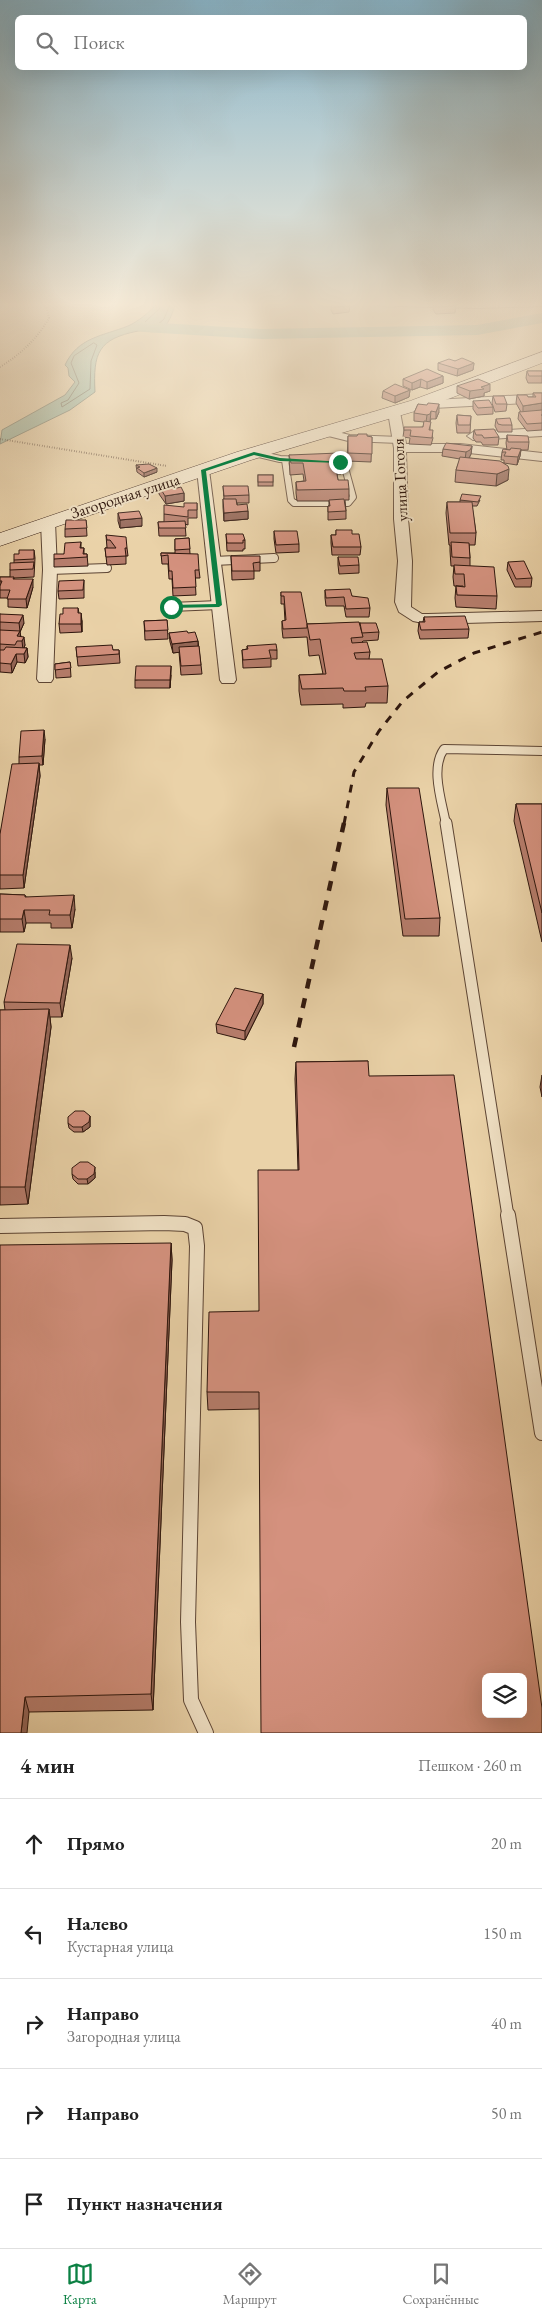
<!DOCTYPE html>
<html lang="ru">
<meta charset="utf-8">
<style>
body{margin:0;font-family:"EB Garamond",serif;background:#f2f2f2;color:#222}
.controls{position:absolute;right:15px;bottom:15px;display:grid;overflow:hidden;border-radius:8px;box-shadow:0 5px 20px #0002}
.controls button{width:45px;height:45px;display:grid;place-items:center;padding:0;border:0;border-bottom:1px solid #e0e0e0;background:#fff;color:#222;font:25px sans-serif}
.stop{position:absolute;width:15px;height:15px;margin:-11px;border:4px solid #0b8043;border-radius:50%;background:#fff}
.stop.end{background:#0b8043;border-color:#fff;box-shadow:0 1px 5px #0008}
.list{margin:0;padding:0;list-style:none}
h2{display:flex;justify-content:space-between;align-items:center;height:65px;margin:0;padding:0 20px;font-size:21px}
h2 small{font-size:16px;font-weight:400;color:#767676}
.list li{display:grid;grid-template-columns:32px 1fr auto;gap:15px;align-items:center;box-sizing:border-box;height:90px;padding:0 20px;border-top:1px solid #e0e0e0}
.list b{display:block;font-size:19px;white-space:nowrap}
.list p{margin:0;font-size:16px;white-space:nowrap;color:#767676}
.list em{font-size:16px;font-style:normal;color:#767676}
.icon{flex:none;width:28px;height:28px;fill:none;stroke:currentColor;stroke-width:2;stroke-linecap:round;stroke-linejoin:round}
.map{position:relative;flex:none;width:542px;height:1733px;overflow:hidden}
.search{position:absolute;background:#fff;box-shadow:0 5px 20px #0002;left:15px;right:15px;top:15px;height:55px;display:flex;align-items:center;gap:12px;box-sizing:border-box;padding:0 18px;border-radius:8px;color:#767676;font-size:19px}
.sheet{height:515px;background:#fff}
nav{display:flex;justify-content:space-around;align-items:center;box-sizing:border-box;height:70px;border-top:1px solid #e0e0e0;background:#fff;font-size:14px;color:#767676}
nav a{display:grid;justify-items:center;gap:2px}
nav .on{color:#0b8043}
.map>svg:first-child{display:block}
</style>
<div class="map">
<svg width="542" height="1733" viewBox="0 0 542 1733">
<rect width="100%" height="100%" fill="#ead2a8"/>
<filter id="stains"><feTurbulence type="fractalNoise" baseFrequency=".004" numOctaves="4"/><feColorMatrix values="0 0 0 0 .2 0 0 0 0 .09 0 0 0 0 .02 0 0 0 .5 -.17"/></filter>
<radialGradient id="worn" r=".72"><stop offset=".6" stop-color="#630" stop-opacity="0"/><stop offset="1" stop-color="#630" stop-opacity=".3"/></radialGradient>
<path fill="#99b8a3" stroke="#6e7767" d="M156,302H176C173,311 169,327 158,331C153,333 144,330 138,331C98,339 93,353 95,392L70,410L0,444L2,430L65,395L75,382L69,376L68,368L65,365C78,337 103,336 128,326C139,321 148,313 156,305Z"/>
<g fill="none" stroke-linecap="round" stroke-linejoin="round">
<g stroke="#646758" stroke-width="1">
<path d="M161,302L160,308L145,322L146,326H156L164,319L171,302"/>
<path d="M94,343L97,345L91,361L90,389L62,407L61,403L68,400L79,383L71,363L74,356Z"/>
</g>
<path fill="#99b8a3" fill-rule="evenodd" d="M542,313V323L477,335L262,339L144,332L138,331L135,327L138,323L144,322L262,329L477,325Z"/>
<g stroke="#5d4534" stroke-width="8">
<g id="lane-far3">
<path d="M400,303L479,305L542,303"/>
<path d="M325,432L349,438L399,440"/>
<path d="M254,453L280,459L302,460"/>
<path d="M285,460L291,500L294,503H348L353,497L344,464L329,460"/>
</g>
</g>
<g stroke="#5d4534" stroke-width="10">
<g id="lane-far2">
<path d="M214,561L274,558"/>
<path d="M50,570L107,568"/>
<path d="M171,607L219,605"/>
<path d="M446,824C442,802 430,768 444,749L542,751"/>
</g>
</g>
<g stroke="#5d4534" stroke-width="13">
<path id="lane-far1" d="M446,823L508,1216"/>
</g>
<g stroke="#5d4534" stroke-width="16">
<g id="lane">
<path d="M508,1215L542,1433"/>
<path d="M0,1226L164,1223L185,1224L195,1228L197,1246L188,1622L191,1700L206,1733"/>
</g>
</g>
<g stroke="#5d4534" stroke-width="2">
<g id="street">
<path d="M372,302H406C400,309 379,307 372,302Z"/>
<path d="M542,394V402L416,409L410,405L416,401Z"/>
<path d="M394,408L400,412L406,444H460L542,453V461L460,452H406L408,519L412,561L411,607L422,614H428L542,611V621L428,624L413,621L399,612L395,602L398,561L394,519V448L388,412Z"/>
<path d="M542,428V436L473,440L467,436L473,432Z"/>
<path d="M203,466L209,470L236,680L234,683H222L220,680L197,470Z"/>
<path d="M48,518L55,522L57,570L53,679L51,682H39L37,679L43,570L41,522Z"/>
</g>
</g>
<g stroke="#2e160d" stroke-width="1">
<path id="secondary" d="M542,352V363L422,409L251,460L0,546V533L237,452L410,401Z"/>
</g>
<g stroke="#2e160d" stroke-width="2" stroke-dasharray="0.5 2" stroke-linecap="butt">
<path d="M0,367C21,354 37,339 49,318L45,302"/>
<path d="M0,439L167,466"/>
</g>
<use href="#lane-far3" stroke="#f1e2c6" stroke-width="6"/>
<use href="#lane-far2" stroke="#f1e2c6" stroke-width="8"/>
<use href="#lane-far1" stroke="#f1e2c6" stroke-width="11"/>
<use href="#lane" stroke="#f1e2c6" stroke-width="14"/>
<use href="#street" fill="#f1e2c6" fill-rule="evenodd"/>
<use href="#secondary" fill="#f1e2c6" fill-rule="evenodd"/>
<path stroke="#2e160d" stroke-width="3" stroke-dasharray="8 8" stroke-linecap="butt" d="M344,824L354,772L379,731L403,701L438,672L474,653L542,632"/>
<path stroke="#2e160d" stroke-width="4.5" stroke-dasharray="10 10" stroke-linecap="butt" d="M294,1047L344,823"/>
</g>
<g fill="#b67d6c" stroke="#2e160d">
<path d="M331,303L350,306L349,312L333,314L331,310Z"/>
<path d="M434,303L456,306L455,313L436,314L433,310Z"/>
<path d="M455,361L474,363L473,370L457,376L438,370V363Z"/>
<path d="M527,371H542V383H528L526,378Z"/>
<path d="M443,376V383L427,389L420,387L412,390L403,386V379Z"/>
<path d="M457,386L490,391L484,393V396L469,399L457,393Z"/>
<path d="M410,390L409,397L395,403L382,398L383,391Z"/>
<path d="M533,393H542V430L527,431L518,419L519,412H521L516,403L517,395L528,397H533Z"/>
<path d="M493,396L507,404L506,411L495,412L492,403Z"/>
<path d="M473,401L493,407V414L477,415L473,409Z"/>
<path d="M418,404L439,412L436,419H431L430,422V430L433,438L431,445L409,444L410,438L403,437L404,430L423,427L424,422L414,421V413Z"/>
<path d="M457,415L471,416L470,433H457L456,423Z"/>
<path d="M496,419L512,425V432H498L495,426Z"/>
<path d="M474,430L499,437L498,445H483L481,442H476L473,438Z"/>
<path d="M507,435L529,442L528,450H521L520,456L517,465L504,463L508,480L496,486L455,482L456,470L460,459L442,456L443,449L472,446L471,454L469,458L504,463V460H501L502,452L510,450H507L506,443Z"/>
<path d="M348,436L372,437L371,462L347,461Z"/>
<path d="M289,455L342,463L341,474H337L338,480L349,489V500H345L346,511V519L328,520V506H329V501H297L296,493V482L304,481L303,474L290,475Z"/>
<path d="M136,465L157,472L144,477L137,472Z"/>
<rect x="258" y="475" width="15" height="11"/>
<path d="M159,486L173,489L184,493V501L166,504L159,494Z"/>
<path d="M223,486L249,495V503H237V505L248,511V519L224,521L223,507V499H224Z"/>
<path d="M460,500H480L477,506H472L476,533L475,545H469L470,558V566L497,596L496,609L456,607L455,598L456,586L463,587V586H454L453,577L454,566H451L450,551V545H449L446,513L447,502H460Z"/>
<path d="M197,503V518H188V525L185,524L186,536H159L158,522H164V514Z"/>
<path d="M118,513L142,526L120,528L118,521Z"/>
<path d="M86,520L87,536L65,537V529Z"/>
<path d="M336,530L352,534L361,547L360,555H332L331,543V535H336Z"/>
<path d="M274,531L299,544V552L276,553L274,539Z"/>
<path d="M226,534L245,540V549H243V551H227Z"/>
<path d="M106,535L127,548L128,556H126V564L107,565L105,548H107Z"/>
<path d="M189,538L190,554L199,570L200,578H195L196,595L173,596L172,579H169L168,564H162L161,553H175V539Z"/>
<path d="M81,542V548H84V554H87L88,566L54,567V559L64,554Z"/>
<path d="M34,550L35,558L34,577L14,578V579L33,587L27,608L8,607V598H0V577H10V570L14,563V560L19,554Z"/>
<path d="M231,556L260,562V571H254V579L232,580Z"/>
<path d="M338,557L359,565V573L339,574L338,565Z"/>
<path d="M508,562L532,578L531,587H515L507,570Z"/>
<path d="M84,580V598L59,599L58,591Z"/>
<path d="M325,590L352,596L370,608L369,617H346L344,606H326L325,598Z"/>
<path d="M281,592L307,624L360,623L379,632L378,640L363,641L362,642L370,652L369,659L388,686L387,703H366L365,707L343,708V704L301,705L299,691V675L323,674L319,655L309,656L307,637L283,638L282,629V621H285L284,604H281Z"/>
<path d="M78,608L79,613L82,621V632L60,633L59,624L63,614Z"/>
<path d="M0,614L24,623L20,632L21,637L25,645L24,648H27L28,657L25,663L17,662L12,673L0,672Z"/>
<path d="M424,617L469,629L468,638L420,639L418,631L419,622H423Z"/>
<path d="M167,620L168,639L145,640L144,621Z"/>
<path d="M169,633H188L198,641L201,665L202,674L181,675L179,652L173,653L170,642Z"/>
<path d="M247,646L277,650V659H271V667L243,668L242,650L247,649Z"/>
<path d="M76,647L113,650H119L120,663L78,666Z"/>
<path d="M70,662L71,677L56,678L55,664Z"/>
<path d="M171,675L170,688H135V680Z"/>
<path d="M45,739L43,765H39L40,776L24,888L0,889V834L19,763V757Z"/>
<path d="M387,788L440,918L439,936H403L386,805Z"/>
<path d="M516,804H542V942L514,821Z"/>
<path d="M0,894L25,895L26,897L75,909L72,928H51V923H26L24,932H0Z"/>
<path d="M72,958L62,1017H50L51,1027L28,1204L0,1205V1010H5L4,1002Z"/>
<path d="M263,994V1004L245,1040L217,1033L216,1024Z"/>
<path d="M368,1061L259,1409L208,1410L207,1392L259,1311L298,1170L295,1079L296,1062Z"/>
<path d="M542,1075V1097L540,1087Z"/>
<path d="M90,1116V1127L83,1132H74L69,1128L68,1123Z"/>
<path d="M95,1172V1178L88,1184H78L73,1179L72,1174Z"/>
<path d="M171,1243L172,1260L153,1710L29,1712L0,1733Z"/>
</g>
<g fill="#946658" stroke="#2e160d">
<path d="M474,363L473,370L457,376L458,369Z"/>
<path d="M443,376V383L427,389V382Z"/>
<path d="M421,379L420,387L412,390V383Z"/>
<path d="M490,384V391L484,393V396L469,399L470,391Z"/>
<path d="M410,390L409,397L395,403V396Z"/>
<path d="M542,403V410L523,414V406Z"/>
<path d="M439,404V412L436,419V412Z"/>
<path d="M431,411L430,422H426L427,415Z"/>
<path d="M472,446L471,454L469,458L465,460L466,452Z"/>
<path d="M521,449L520,456L517,465L518,457Z"/>
<path d="M157,468V472L144,477V473Z"/>
<path d="M509,469L508,480L496,486L497,474Z"/>
<path d="M184,493V501L166,504L165,496Z"/>
<path d="M248,511V519L224,521V513Z"/>
<path d="M142,518V526L120,528V520Z"/>
<path d="M33,579V587L27,608L26,599Z"/>
<path d="M81,613L82,621V632L81,624Z"/>
<path d="M23,615L24,623L20,632L21,639L17,636L20,631L19,623Z"/>
<path d="M24,637L25,645L23,650L22,641Z"/>
<path d="M198,641V650L173,653L172,644Z"/>
<path d="M27,648L28,657L25,663L24,654Z"/>
<path d="M16,654L17,662L12,673L11,664Z"/>
<path d="M171,666V675L170,688V680Z"/>
<path d="M44,730L45,739L43,765L42,756Z"/>
<path d="M39,763L40,776L24,888L23,875Z"/>
<path d="M74,895L75,909L72,928L70,915Z"/>
<path d="M24,910L26,923L24,932L22,919Z"/>
<path d="M70,945L72,958L62,1017L60,1003Z"/>
<path d="M263,994V1004L245,1040V1031Z"/>
<path d="M49,1009L51,1027L28,1204L25,1187Z"/>
<path d="M90,1116V1127L83,1132L82,1127Z"/>
<path d="M95,1167V1178L88,1184L87,1179Z"/>
<path d="M171,1243L172,1260L153,1710L151,1694Z"/>
<path d="M25,1697L29,1712L27,1733H21Z"/>
</g>
<g fill="#d4917e" stroke="#2e160d" fill-rule="evenodd">
<path d="M347,302L350,306L334,307L331,303Z"/>
<path d="M454,302L456,306L436,307L434,303Z"/>
<path d="M462,358L474,363L458,369L438,363L449,359L455,361Z"/>
<path d="M427,369L443,376L427,382L421,379L412,383L403,379Z"/>
<path d="M527,371H542V376H529Z"/>
<path d="M478,379L490,384L481,387L484,389L470,391L457,386Z"/>
<path d="M395,384L410,390L395,396L383,391Z"/>
<path d="M533,393H542V403L523,406L517,395H527L528,397H536Z"/>
<path d="M493,396H504L507,404H496Z"/>
<path d="M489,400L493,407L478,408L473,401Z"/>
<path d="M428,403L439,404L436,412L431,411L430,414L427,415L414,413L418,404L427,405Z"/>
<path d="M542,410V415H541H542V423L527,424L519,412Z"/>
<path d="M457,415L471,416L470,425H458Z"/>
<path d="M510,418L512,425H502L498,424L496,419Z"/>
<path d="M424,421L431,422L429,430H433L432,438L410,436L411,430H404V427H423Z"/>
<path d="M494,429L499,437L484,438L482,435H476L474,430Z"/>
<path d="M358,434H367V436L372,437V454L348,453V436H357Z"/>
<path d="M507,435L528,436L529,442H508Z"/>
<path d="M446,443L472,446L470,450L466,452L443,449Z"/>
<path d="M511,448L521,449L518,457L504,456L506,452H502L503,449L510,450Z"/>
<path d="M339,453L342,463H335L338,480H348L349,489L297,490L296,482L306,481L303,463H291L289,455Z"/>
<path d="M460,457L500,461L508,466L509,469L497,474L456,470Z"/>
<path d="M149,464L157,468L144,473L137,468L140,467L136,465Z"/>
<rect x="258" y="475" width="15" height="7"/>
<path d="M171,484L173,489L181,487L184,493L165,496L159,486Z"/>
<path d="M223,486H248L249,495L224,496Z"/>
<path d="M462,494L481,496L478,502L460,500Z"/>
<path d="M223,499H236L237,505L247,504L248,511L224,513Z"/>
<path d="M344,499L346,511L328,512V506H330L329,500Z"/>
<path d="M447,502H472L476,533H450Z"/>
<path d="M184,503H197V510H188V517L164,514V505L184,507Z"/>
<path d="M139,511L142,518L120,520L118,513Z"/>
<path d="M66,520H86L87,528L65,529Z"/>
<path d="M185,521L186,528H159L158,522Z"/>
<path d="M336,530H352V534H359L361,547H333L331,535H336Z"/>
<path d="M274,531H297L299,544L276,545Z"/>
<path d="M226,534H243L245,540H243V543H227Z"/>
<path d="M106,535L126,537L127,548H125L126,556L106,557L105,548H116L110,540H107Z"/>
<path d="M189,538L190,549L175,550V539Z"/>
<path d="M81,542L80,548H84L83,554H87V557L54,559V554H64L65,543Z"/>
<path d="M451,542L469,543L470,558L452,557Z"/>
<path d="M19,550H34V559L14,560V554H19Z"/>
<path d="M161,553L198,554L199,570H195L196,587L173,588L172,571H169L168,555L161,556Z"/>
<path d="M231,556H260V562L253,563L254,571H232Z"/>
<path d="M338,557H358L359,565L340,566Z"/>
<path d="M524,561L532,578L516,579L508,562Z"/>
<path d="M34,562L33,569L10,570V563Z"/>
<path d="M454,565L494,567L497,596L457,595L456,586L465,587L464,574H455Z"/>
<path d="M0,577H14L13,579H33L26,599H7L10,590H0V586L2,581H0Z"/>
<path d="M84,580L83,590L58,591L59,581Z"/>
<path d="M350,589L352,596L368,598L370,608L346,609L344,597L326,598L325,590Z"/>
<path d="M281,592H301L307,624V628L283,629L282,621L286,620L284,596H281Z"/>
<path d="M63,608H78V613H81V624H59L60,614H63Z"/>
<path d="M0,614L23,615L19,623L0,622Z"/>
<path d="M465,616L469,629L421,630L419,622H425L424,617Z"/>
<path d="M167,620L168,630L145,631L144,621Z"/>
<path d="M359,622L363,637L351,638L352,643L367,642L370,652L354,653L356,659H382L388,686L365,687L366,691H344L343,688L302,689L299,675L326,674L320,639L310,640L307,624Z"/>
<path d="M360,623H376L379,632L362,633Z"/>
<path d="M0,630L20,631L17,636L24,637L22,641H17L15,645L0,644Z"/>
<path d="M187,631L188,633L195,632L198,641L172,644L169,633Z"/>
<path d="M276,644L277,650H269L271,658L243,660L242,650L248,649L247,646Z"/>
<path d="M112,645L113,650H119V654L77,657L76,647Z"/>
<path d="M199,646L201,665L181,666L179,647Z"/>
<path d="M6,647L27,648L24,654H16L11,664L0,663V650H4Z"/>
<path d="M70,662L71,668L55,670V664Z"/>
<path d="M136,666H171L170,680H135Z"/>
<path d="M44,730L42,756L19,757L21,731Z"/>
<path d="M39,763L23,875H0V834L12,764Z"/>
<path d="M387,788H419L440,918L405,919Z"/>
<path d="M516,804H542V913Z"/>
<path d="M0,894L25,895V897L74,895L70,915H49L50,910H24L22,919H0Z"/>
<path d="M17,944L70,945L60,1003L4,1002Z"/>
<path d="M235,988L263,994L245,1031L216,1024Z"/>
<path d="M49,1009L25,1187H0V1010Z"/>
<path d="M368,1061L369,1076L454,1075L542,1708V1733H261L259,1392H207L209,1312L259,1311L258,1170H299L296,1062ZM486,1677H523V1714H486Z"/>
<path d="M75,1111H84L90,1116L89,1122L82,1127H73L68,1123V1117Z"/>
<path d="M80,1162H88L95,1167L94,1174L87,1179H78L72,1174V1168Z"/>
<path d="M171,1243L151,1694L25,1697L21,1733H0V1245Z"/>
</g>
<linearGradient id="sky" x2="0" y2="1"><stop stop-color="#88b6cc"/><stop offset="0.56" stop-color="#f6ebd8"/><stop offset="1" stop-color="#f6ebd8" stop-opacity="0"/></linearGradient>
<rect width="542" height="544" fill="url(#sky)"/>
<path fill="#0b8043" d="M254,452L280,458L343,462L340,463L280,461L254,455L206,471L222,605L219,607L169,608L171,605L216,604L201,470Z"/>
<g text-anchor="middle" dominant-baseline="central" stroke-width="4" stroke-linejoin="round" paint-order="stroke">
<g font-size="16" fill="#2e160d" stroke="#f1e2c6">
<text transform="translate(400 480) rotate(-93)">улица Гоголя</text>
<text transform="translate(125 496) rotate(-18)">Загородная улица</text>
</g>
</g>
<rect width="100%" height="100%" filter="url(#stains)"/>
<rect width="100%" height="100%" fill="url(#worn)"/>
</svg>
<div class="controls">
<button><svg class="icon" aria-label="layers" viewBox="0 0 24 24"><path d="M12 4l9 5-9 5-9-5zM3 14l9 5 9-5"/></svg></button>
</div>
<div class="stop" style="left:171px;top:607px"></div>
<div class="stop end" style="left:340px;top:462px"></div>
<div class="search"><svg class="icon" aria-label="search" viewBox="0 0 24 24"><circle cx="10" cy="10" r="6"/><path d="M15 15l6 6"/></svg>Поиск</div>
</div>
<section class="sheet">
<h2>4 мин<small>Пешком · 260 m</small></h2>
<ul class="list">
<li><svg class="icon" aria-label="ahead" viewBox="0 0 24 24"><path d="M12 20V5M6 11l6-6 6 6"/></svg><div><b>Прямо</b></div><em>20 m</em></li>
<li><svg class="icon" aria-label="left" viewBox="0 0 24 24"><path d="M17 20v-9H6M10 6l-5 5 5 5"/></svg><div><b>Налево</b><p>Кустарная улица</p></div><em>150 m</em></li>
<li><svg class="icon" aria-label="right" viewBox="0 0 24 24"><path d="M7 20v-9h11M14 6l5 5-5 5"/></svg><div><b>Направо</b><p>Загородная улица</p></div><em>40 m</em></li>
<li><svg class="icon" aria-label="right" viewBox="0 0 24 24"><path d="M7 20v-9h11M14 6l5 5-5 5"/></svg><div><b>Направо</b></div><em>50 m</em></li>
<li><svg class="icon" aria-label="arrive" viewBox="0 0 24 24"><path d="M6 21V4h12l-3 4 3 4H6"/></svg><div><b>Пункт назначения</b></div></li>
</ul>
</section>
<nav>
<a class="on"><svg class="icon" aria-label="map" viewBox="0 0 24 24"><path d="M3 6l6-2 6 2 6-2v14l-6 2-6-2-6 2zM9 4v14M15 6v14"/></svg>Карта</a>
<a><svg class="icon" aria-label="directions" viewBox="0 0 24 24"><path d="M12 3l9 9-9 9-9-9zM9 14v-3h6M13 9l2 2-2 2"/></svg>Маршрут</a>
<a><svg class="icon" aria-label="saved" viewBox="0 0 24 24"><path d="M7 4h10v16l-5-4-5 4z"/></svg>Сохранённые</a>
</nav>
